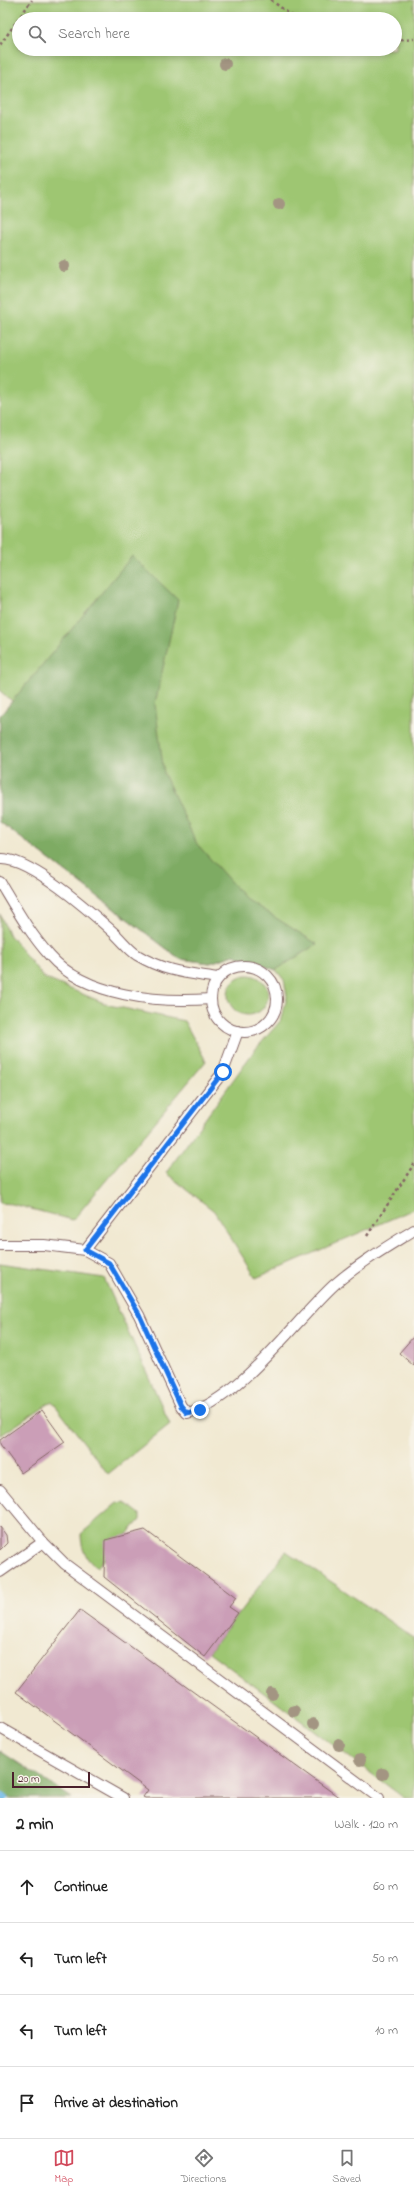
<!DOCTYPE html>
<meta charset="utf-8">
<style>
body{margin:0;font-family:"Indie Flower",sans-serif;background:#f2f2f2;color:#222}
.scale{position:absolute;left:12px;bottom:10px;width:78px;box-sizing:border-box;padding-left:4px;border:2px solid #4a1f2b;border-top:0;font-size:11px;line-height:14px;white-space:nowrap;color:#4a1f2b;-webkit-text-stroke:3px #f7f3e8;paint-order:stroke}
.stop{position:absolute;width:12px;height:12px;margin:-9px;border:3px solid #1a73e8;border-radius:50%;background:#fff}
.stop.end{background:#1a73e8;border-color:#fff;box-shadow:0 1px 4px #0008}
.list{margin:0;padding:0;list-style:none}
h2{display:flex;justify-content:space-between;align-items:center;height:52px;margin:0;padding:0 16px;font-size:17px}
h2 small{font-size:13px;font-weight:400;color:#767676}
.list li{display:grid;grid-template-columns:26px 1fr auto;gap:12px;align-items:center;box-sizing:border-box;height:72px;padding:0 16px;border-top:1px solid #e0e0e0}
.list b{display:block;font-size:15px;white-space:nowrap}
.list em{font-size:13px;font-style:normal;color:#767676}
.icon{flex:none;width:22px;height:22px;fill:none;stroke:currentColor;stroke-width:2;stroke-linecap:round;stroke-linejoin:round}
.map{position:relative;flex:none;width:414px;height:1798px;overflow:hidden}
.search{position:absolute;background:#fff;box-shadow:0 2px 6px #0003;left:12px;right:12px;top:12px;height:44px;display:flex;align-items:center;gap:10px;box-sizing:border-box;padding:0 14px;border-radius:22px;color:#767676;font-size:15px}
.sheet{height:340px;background:#fff}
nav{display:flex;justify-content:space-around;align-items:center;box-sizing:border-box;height:56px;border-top:1px solid #e0e0e0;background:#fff;font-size:11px;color:#767676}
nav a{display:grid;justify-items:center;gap:2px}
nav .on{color:#d1495b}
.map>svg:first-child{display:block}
</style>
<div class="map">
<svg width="414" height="1798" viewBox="0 0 414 1798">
<rect width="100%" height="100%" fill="#f7f3e8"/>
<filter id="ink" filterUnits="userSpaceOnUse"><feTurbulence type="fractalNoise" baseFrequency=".025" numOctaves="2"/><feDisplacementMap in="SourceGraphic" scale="8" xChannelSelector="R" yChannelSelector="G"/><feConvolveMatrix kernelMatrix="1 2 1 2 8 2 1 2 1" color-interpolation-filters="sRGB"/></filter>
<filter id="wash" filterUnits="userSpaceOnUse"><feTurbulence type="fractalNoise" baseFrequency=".012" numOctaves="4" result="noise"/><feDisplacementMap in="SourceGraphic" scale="16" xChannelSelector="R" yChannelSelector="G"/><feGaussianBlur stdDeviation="0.9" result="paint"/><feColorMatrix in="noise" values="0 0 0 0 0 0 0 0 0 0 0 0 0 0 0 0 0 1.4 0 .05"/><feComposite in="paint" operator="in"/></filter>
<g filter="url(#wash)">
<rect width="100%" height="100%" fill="#f1e9d2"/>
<g fill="#9ec672" stroke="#74724e" fill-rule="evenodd">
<path d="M0,0H414V1209L256,1278L214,1211L166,1173L254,1051L282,1019L287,996L284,980L276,970L234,955L210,963L180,959L0,822V716L12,701L0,691ZM19,19H395V49H19Z"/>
<path d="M0,914L8,933L44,978L109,1005L184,1021L206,1061L73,1220L12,1204L0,1203Z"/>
<circle cx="248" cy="995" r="20"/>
<path d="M0,1263L104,1278L170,1424L108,1474L52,1401L0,1436Z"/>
<path d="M124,1502L140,1514V1520L97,1567C85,1561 81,1546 81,1534L117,1503Z"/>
<path d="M286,1551L414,1638V1798H404L209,1652Z"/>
</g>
<g fill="#7eab64" stroke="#646548">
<path d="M132,556L178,600L155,704L164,774L197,844L246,899L317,944L276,970L234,955L210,963L180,959L0,822V716Z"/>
<path d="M0,1751L72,1798H0Z"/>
</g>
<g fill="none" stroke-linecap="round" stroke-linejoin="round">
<path stroke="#70b9e8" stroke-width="8" d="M0,1795L4,1798"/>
</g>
<g id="blocks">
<g fill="#cb9eb7">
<path d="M414,1336V1366L399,1353Z"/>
<path d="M42,1410L65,1442L21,1473L0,1444V1440Z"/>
<path d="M0,1527L6,1535L7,1543L0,1550Z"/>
<path d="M145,1530L236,1598L229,1607L238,1613L205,1657L104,1577L105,1540Z"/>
<path d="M80,1610L340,1798H145L143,1797L148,1790L16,1692Z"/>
</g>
</g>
</g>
<g filter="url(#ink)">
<use href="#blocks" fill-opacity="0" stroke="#846665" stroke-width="1"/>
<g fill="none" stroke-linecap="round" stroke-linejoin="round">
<g stroke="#846665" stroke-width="12">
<g id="lane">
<path d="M0,859C29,857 91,912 113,932C121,939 128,949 137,955C165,972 187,973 218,978"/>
<path d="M0,882C15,907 30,934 50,956C86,997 160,1003 211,999"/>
<circle cx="244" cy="999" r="33"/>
<path d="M0,1245H44L85,1250L109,1263L139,1315L181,1406L187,1413C236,1403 296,1320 334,1285C358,1264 387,1247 414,1230"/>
<path d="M85,1250L223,1072L238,1031"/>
<path d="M0,1490L43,1542L65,1564L379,1798"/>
<path d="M0,1572L43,1542"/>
<path d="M0,1728L123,1798"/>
</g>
</g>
<g stroke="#846665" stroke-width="2.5" stroke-dasharray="3 3" stroke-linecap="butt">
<path d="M271,0L296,19"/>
<path d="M395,41L414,39"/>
<path d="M0,45L32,0"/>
<path d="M367,1236L414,1164"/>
</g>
<use href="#lane" stroke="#fff" stroke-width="10"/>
</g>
<g fill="#a39582">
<circle cx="225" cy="64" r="6"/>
<circle cx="279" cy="204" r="6"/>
<circle cx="64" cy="266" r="6"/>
<circle cx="272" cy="1694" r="6"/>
<circle cx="294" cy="1711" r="6"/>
<circle cx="313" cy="1724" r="6"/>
<circle cx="339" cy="1745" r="6"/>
<circle cx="360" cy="1760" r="6"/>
<circle cx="383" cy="1774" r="6"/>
</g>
</g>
<g fill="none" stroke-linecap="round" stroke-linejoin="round" filter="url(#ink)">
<path stroke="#1a73e8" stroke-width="5" d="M200,1410L187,1413L181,1406L139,1314L109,1263L85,1250L223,1072"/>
</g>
</svg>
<div class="scale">20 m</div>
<div class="stop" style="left:223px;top:1072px"></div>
<div class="stop end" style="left:200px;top:1410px"></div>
<div class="search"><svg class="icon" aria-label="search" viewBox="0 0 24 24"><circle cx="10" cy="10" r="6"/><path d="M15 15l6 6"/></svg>Search here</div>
</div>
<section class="sheet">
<h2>2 min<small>Walk · 120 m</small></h2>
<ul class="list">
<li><svg class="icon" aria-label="ahead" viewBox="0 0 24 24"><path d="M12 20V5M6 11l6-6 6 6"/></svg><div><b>Continue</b></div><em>60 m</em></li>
<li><svg class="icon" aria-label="left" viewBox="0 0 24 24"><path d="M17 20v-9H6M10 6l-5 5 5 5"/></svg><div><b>Turn left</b></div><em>50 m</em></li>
<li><svg class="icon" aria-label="left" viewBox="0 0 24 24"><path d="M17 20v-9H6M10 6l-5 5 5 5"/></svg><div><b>Turn left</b></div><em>10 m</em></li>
<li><svg class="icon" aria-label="arrive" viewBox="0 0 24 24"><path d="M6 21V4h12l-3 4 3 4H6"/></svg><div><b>Arrive at destination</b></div></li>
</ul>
</section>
<nav>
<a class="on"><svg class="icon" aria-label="map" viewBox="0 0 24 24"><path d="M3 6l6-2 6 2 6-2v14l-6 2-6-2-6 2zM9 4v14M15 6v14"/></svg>Map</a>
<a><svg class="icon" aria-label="directions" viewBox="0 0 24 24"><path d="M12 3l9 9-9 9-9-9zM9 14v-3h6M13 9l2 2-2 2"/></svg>Directions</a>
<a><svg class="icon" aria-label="saved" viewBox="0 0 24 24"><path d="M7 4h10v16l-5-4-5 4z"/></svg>Saved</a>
</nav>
